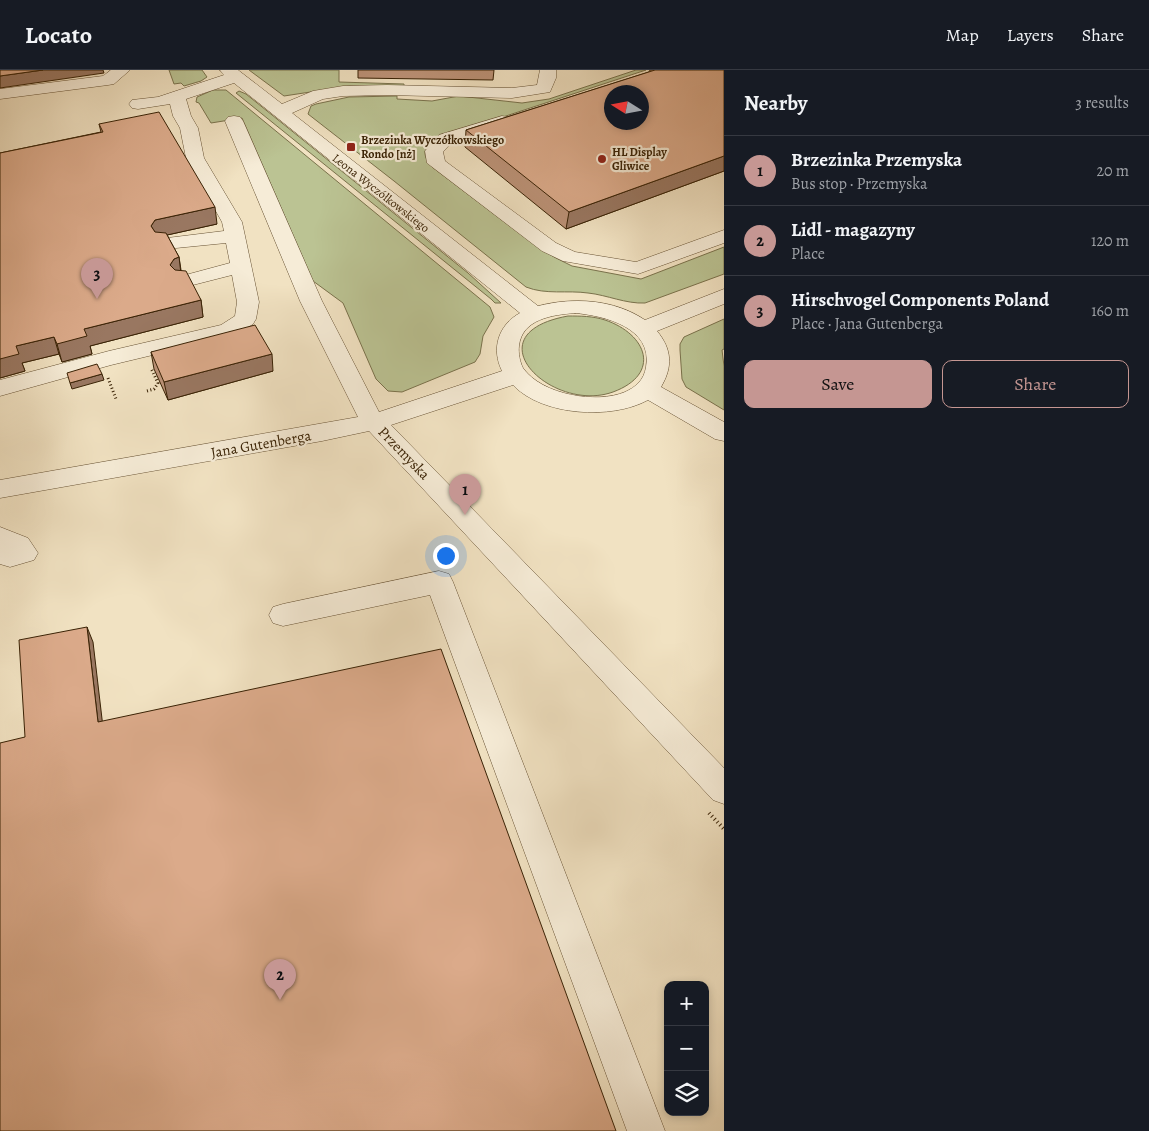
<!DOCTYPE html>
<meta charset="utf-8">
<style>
body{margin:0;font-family:Alegreya,serif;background:#20242c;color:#f1f3f6}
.controls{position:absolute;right:15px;bottom:15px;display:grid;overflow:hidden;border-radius:10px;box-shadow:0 2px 8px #0003}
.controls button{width:45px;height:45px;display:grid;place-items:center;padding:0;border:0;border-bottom:1px solid #363941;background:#171b24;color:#f1f3f6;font:25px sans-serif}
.compass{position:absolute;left:604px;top:15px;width:45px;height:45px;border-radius:50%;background:#171b24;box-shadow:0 2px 8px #0003;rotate:281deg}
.you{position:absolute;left:445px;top:485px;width:18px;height:18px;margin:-12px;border:4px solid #fff;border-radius:50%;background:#1a73e8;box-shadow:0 0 0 8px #1a73e833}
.badge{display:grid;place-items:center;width:32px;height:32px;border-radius:50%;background:#c59692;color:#111;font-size:16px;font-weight:700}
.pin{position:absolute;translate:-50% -41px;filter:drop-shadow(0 1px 2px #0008)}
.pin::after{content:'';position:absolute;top:26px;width:18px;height:15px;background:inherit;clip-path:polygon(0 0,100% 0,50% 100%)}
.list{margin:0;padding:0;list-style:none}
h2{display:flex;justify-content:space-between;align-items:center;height:65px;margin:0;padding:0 20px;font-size:21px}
h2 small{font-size:16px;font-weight:400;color:#9ea1a6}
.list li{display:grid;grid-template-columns:32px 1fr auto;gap:15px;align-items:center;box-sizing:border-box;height:70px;padding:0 20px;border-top:1px solid #363941}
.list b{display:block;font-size:19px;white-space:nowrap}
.list p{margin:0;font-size:16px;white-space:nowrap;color:#9ea1a6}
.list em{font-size:16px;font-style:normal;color:#9ea1a6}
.actions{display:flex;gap:10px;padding:15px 20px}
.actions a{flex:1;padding:11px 0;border:1px solid #c59692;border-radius:10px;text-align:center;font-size:18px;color:#c59692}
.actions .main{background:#c59692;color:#111}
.icon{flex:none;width:28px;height:28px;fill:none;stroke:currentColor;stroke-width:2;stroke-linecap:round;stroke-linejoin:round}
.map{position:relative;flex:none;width:724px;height:1061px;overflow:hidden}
header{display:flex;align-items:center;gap:30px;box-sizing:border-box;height:70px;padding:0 25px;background:#171b24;border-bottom:1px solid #363941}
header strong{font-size:24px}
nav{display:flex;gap:28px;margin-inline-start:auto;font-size:18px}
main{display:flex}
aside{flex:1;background:#171b24}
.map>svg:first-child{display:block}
</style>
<header>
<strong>Locato</strong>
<nav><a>Map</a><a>Layers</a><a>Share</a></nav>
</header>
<main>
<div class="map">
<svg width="724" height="1061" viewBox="0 0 724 1061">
<rect width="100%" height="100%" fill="#f1e2c2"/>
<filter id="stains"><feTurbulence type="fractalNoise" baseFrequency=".004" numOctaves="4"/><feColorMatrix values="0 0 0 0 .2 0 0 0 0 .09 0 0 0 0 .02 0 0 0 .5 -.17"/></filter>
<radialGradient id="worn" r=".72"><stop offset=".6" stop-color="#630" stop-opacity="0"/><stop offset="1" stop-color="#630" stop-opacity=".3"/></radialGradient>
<g fill="#bbc393" stroke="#7a724c">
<path d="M169,0H202L207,7L201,11L184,16L181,13L174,14Z"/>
<path d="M249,0H339V12L404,14V16H350L284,26Z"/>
<path d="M636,0H646L442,67C425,76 419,81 432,97L523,166L554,187L572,196L641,209L724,177V204L645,233C626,234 607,225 588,223C567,220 546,225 526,217L394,111L308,44L311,36L316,34L349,27L397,26V29L432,31L459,26L522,33L549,29Z"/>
<path d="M213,20H226L490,237L494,247L483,266L480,284L475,292L402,322L388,321L376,309L343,233L313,211L242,48L211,53L199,33L196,32L197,27Z"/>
<path d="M239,21L246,24L468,203L501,233H495L491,229L236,23Z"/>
<path d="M568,246C580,246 593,246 605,250C647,264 662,304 613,322C552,344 469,264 568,246Z"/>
<path d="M724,249V279L722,280L724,296V340L686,317L682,309L680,280V274L684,267Z"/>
</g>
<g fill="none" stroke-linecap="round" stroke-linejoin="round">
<g stroke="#675234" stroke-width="1">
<g id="minor">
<path d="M111,0H130L114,14L108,15L0,29V19L103,6Z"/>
<path d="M220,0H238L282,34L313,21L343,16L387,15L512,18L537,15L540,0H556V8L550,22L512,28L387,25L343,26L323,29L292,43L538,236C573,227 614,229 645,250L724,219V234L657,261C672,279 673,297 661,317L724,352V371L715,369L648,330C612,350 542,346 513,315L391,355L724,698V734L713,730L369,361L322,371L0,428V410L358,347L300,231L225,51L228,47L234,46L240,47L243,51L322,231L379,342L502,301C491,279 498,255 520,243L234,13L186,29L191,46L198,58L204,88L242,152L245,166L259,232L256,249L253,254L236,265L111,295L0,326V310L109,281L221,255L235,246L237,232L232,205L185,217L178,215L175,211L178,207L230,193L226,173L166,179L159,177L156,173L159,169L224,161L222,152L186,88L180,58L173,46L170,34L138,39L132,38L129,34L132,30L158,27L224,5ZM575,243C606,246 653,258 646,297C644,310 636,317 625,322C597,334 542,325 523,298C520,292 518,283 519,276C522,249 552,245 575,243Z"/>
<path d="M502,46L508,47L511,51L508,55L451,73L443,82L445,91L556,173L575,182L636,192L724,160V173L638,204L563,191L542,181L427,93L425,81L439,65Z"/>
<path d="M0,457L28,468L38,483L34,490L10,497L0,494Z"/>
<path d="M439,501L449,504L453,512L665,1061H627L430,525L283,556L273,553L269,545L273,537L283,534Z"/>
</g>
</g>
<g stroke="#392205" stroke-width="3" stroke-dasharray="1 2.5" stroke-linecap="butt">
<path d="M108,308L116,329"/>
<path d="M147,321L154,319L158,313L151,298"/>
</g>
<path stroke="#392205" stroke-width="4" stroke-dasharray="1 3" stroke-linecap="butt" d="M709,743L724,759"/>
<use href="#minor" fill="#f6ecd7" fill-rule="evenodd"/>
</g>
<g fill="#bc9277" stroke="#392205">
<path d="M358,0H494L493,10L358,8Z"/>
<path d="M650,0H724V101L566,159L465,77L466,60L649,2Z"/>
<path d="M99,54L217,154L167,165L179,187L181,200L201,230L203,247L90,276L92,284L62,292L59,284L22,293L25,301L0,308V83L101,62Z"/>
<path d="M151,282L273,301L168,330L154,299Z"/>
</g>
<g fill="#997761" stroke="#392205">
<path d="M43,0H103L104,3L0,18V6Z"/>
<path d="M724,86V101L566,159L569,142Z"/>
<path d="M215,137L217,154L158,167L151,156L155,150Z"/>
<path d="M179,187L181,204L176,206L170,195L174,189Z"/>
<path d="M201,230L203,247L90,276L92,284L62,292L57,274L84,259Z"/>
<path d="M54,267L59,284L22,293L25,301L0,308V289L16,276Z"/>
<path d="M272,284L273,301L168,330L164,312Z"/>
<path d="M102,304L104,310L72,319L70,313Z"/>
<path d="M87,557L93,572L104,666L98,652Z"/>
</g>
<g fill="#dbaa8a" stroke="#392205" fill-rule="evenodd">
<path d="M0,0H43L0,6Z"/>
<path d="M655,0H724V86L569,142L466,60ZM612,22H642V52H612Z"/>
<path d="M159,42L215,137L155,150L151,156L155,162L166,163L179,187L174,189L170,195L175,200L186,201L201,230L84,259L87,266L57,274L54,267L16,276L19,284L0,289V83L103,62L99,54Z"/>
<path d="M255,255L272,284L164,312L151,282Z"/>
<path d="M97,294L102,304L70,313L67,303Z"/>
<path d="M87,557L98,652L441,579L616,1061H0V673L25,667L19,570Z"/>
</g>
<g fill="#8f2418" stroke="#f6ecd7" stroke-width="2">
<rect x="346" y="72" width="10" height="10" rx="2.5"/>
<circle cx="602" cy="89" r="5"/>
</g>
<g text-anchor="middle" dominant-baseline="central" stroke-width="4.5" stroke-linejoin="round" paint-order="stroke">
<g font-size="12" font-weight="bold" fill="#392205" stroke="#f6ecd7" text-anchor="start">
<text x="361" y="70">Brzezinka Wyczółkowskiego<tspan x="361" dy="14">Rondo [nż]</tspan></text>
<text x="612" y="82">HL Display<tspan x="612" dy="14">Gliwice</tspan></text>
</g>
<g font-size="12" fill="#392205" stroke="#f6ecd7">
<text transform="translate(381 123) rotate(38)">Leona Wyczółkowskiego</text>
</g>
<g font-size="15" fill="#392205" stroke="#f6ecd7">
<text transform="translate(261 374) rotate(-10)">Jana Gutenberga</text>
<text transform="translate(404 383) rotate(46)">Przemyska</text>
</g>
</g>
<rect width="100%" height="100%" filter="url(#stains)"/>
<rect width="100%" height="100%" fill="url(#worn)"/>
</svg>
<div class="controls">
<button>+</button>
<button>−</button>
<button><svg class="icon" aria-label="layers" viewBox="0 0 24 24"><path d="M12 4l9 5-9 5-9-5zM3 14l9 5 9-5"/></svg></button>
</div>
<svg class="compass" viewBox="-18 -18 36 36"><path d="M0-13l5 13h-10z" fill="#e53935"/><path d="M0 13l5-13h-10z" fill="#9ea1a6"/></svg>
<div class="you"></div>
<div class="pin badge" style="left:465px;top:445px">1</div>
<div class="pin badge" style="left:280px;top:930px">2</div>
<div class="pin badge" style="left:97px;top:229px">3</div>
</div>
<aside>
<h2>Nearby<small>3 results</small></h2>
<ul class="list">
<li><span class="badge">1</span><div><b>Brzezinka Przemyska</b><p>Bus stop · Przemyska</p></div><em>20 m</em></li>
<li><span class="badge">2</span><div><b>Lidl - magazyny</b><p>Place</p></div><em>120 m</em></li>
<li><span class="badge">3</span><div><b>Hirschvogel Components Poland</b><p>Place · Jana Gutenberga</p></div><em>160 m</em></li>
</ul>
<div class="actions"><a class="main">Save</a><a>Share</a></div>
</aside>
</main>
